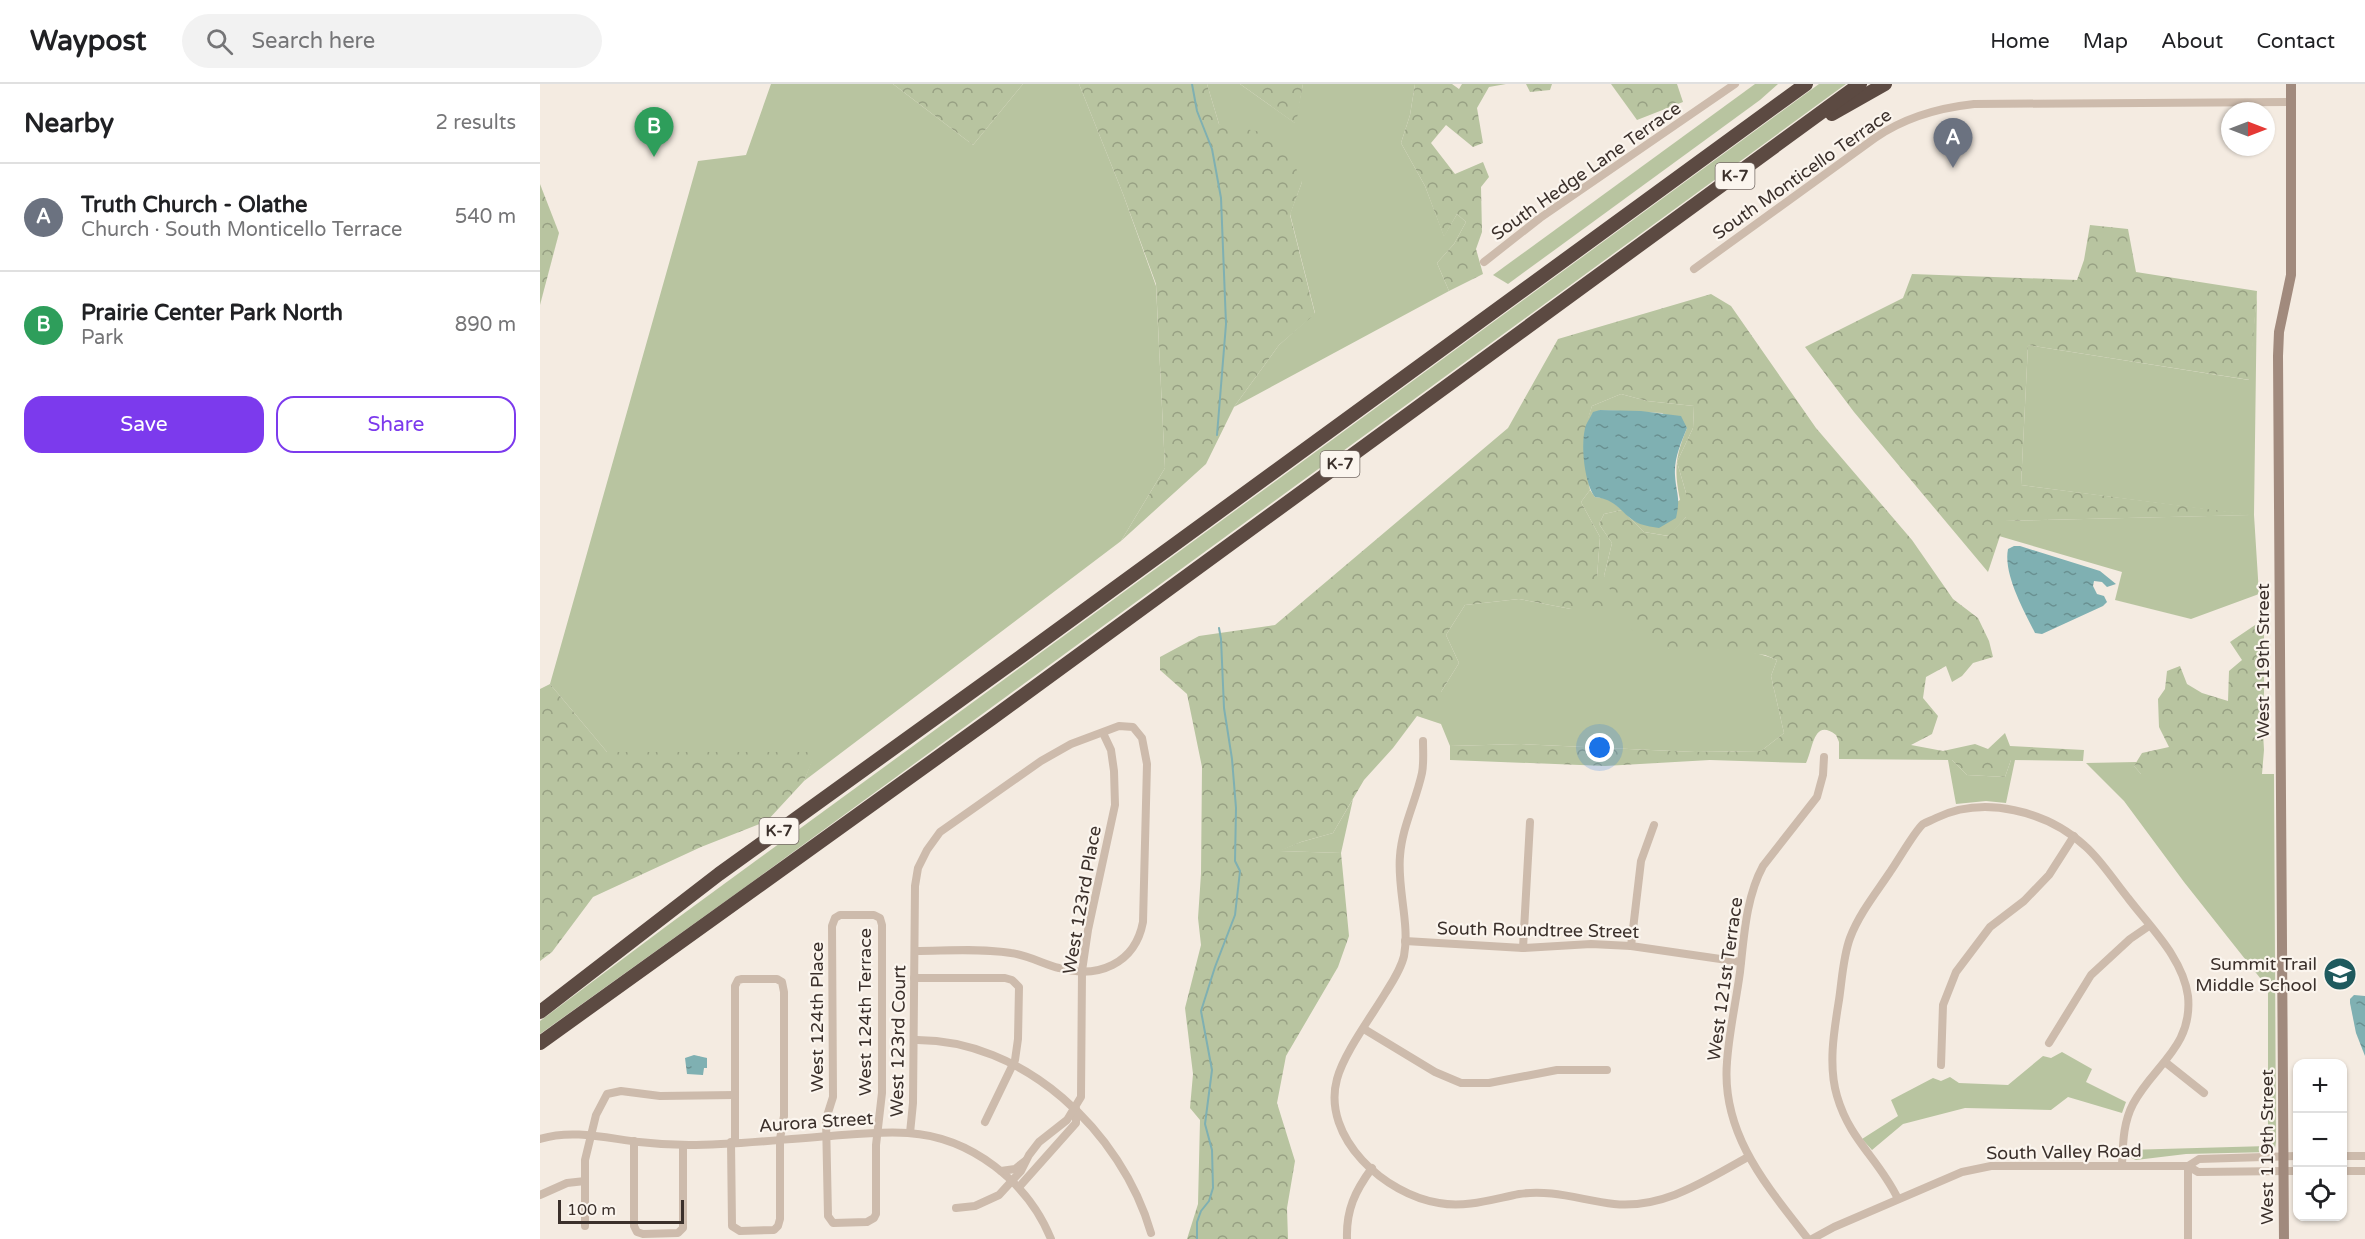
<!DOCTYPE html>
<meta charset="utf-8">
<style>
body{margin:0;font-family:"Varela Round",sans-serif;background:#f2f2f2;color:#202124}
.controls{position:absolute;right:18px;bottom:18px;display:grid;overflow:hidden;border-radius:12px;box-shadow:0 2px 4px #0004}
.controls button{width:54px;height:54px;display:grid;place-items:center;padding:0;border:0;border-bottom:2px solid #e0e0e0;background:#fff;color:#202124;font:30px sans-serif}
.compass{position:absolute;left:1681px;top:18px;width:54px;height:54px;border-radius:50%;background:#fff;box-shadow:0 2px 4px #0004;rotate:90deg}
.scale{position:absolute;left:18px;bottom:15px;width:126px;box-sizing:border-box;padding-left:6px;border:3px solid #3b302b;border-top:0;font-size:16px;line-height:21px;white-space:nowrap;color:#3b302b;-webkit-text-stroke:4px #fbf5ee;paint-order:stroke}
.you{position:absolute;left:1060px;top:664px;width:21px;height:21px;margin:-15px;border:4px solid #fff;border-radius:50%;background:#1a73e8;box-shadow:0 0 0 9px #1a73e833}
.badge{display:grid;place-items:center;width:39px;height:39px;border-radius:50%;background:#7c3aed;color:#fff;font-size:20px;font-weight:700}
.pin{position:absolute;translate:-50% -50px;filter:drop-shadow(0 2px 3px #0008)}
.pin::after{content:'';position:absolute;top:32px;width:21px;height:18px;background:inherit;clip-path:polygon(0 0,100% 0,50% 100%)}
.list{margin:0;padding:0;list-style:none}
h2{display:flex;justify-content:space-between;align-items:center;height:78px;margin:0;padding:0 24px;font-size:26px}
h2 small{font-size:20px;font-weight:400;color:#757577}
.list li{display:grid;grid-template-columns:39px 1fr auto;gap:18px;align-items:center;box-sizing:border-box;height:108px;padding:0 24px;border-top:2px solid #e0e0e0}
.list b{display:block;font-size:22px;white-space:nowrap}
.list p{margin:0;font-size:20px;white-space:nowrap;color:#757577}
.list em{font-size:20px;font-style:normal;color:#757577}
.actions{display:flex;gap:12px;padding:18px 24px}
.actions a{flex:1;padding:14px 0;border:2px solid #7c3aed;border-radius:18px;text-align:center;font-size:21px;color:#7c3aed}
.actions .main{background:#7c3aed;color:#fff}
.icon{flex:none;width:33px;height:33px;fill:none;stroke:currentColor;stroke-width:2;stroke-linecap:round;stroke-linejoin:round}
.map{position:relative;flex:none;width:1825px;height:1155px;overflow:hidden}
header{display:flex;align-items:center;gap:36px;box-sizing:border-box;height:84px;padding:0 30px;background:#fff;border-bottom:2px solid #e0e0e0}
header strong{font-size:28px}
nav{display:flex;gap:33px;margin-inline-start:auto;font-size:21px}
.search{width:420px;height:54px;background:#f2f2f2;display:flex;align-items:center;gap:15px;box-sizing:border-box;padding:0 21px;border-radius:33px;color:#757577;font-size:22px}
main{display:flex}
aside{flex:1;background:#fff}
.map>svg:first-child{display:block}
</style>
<header>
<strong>Waypost</strong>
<div class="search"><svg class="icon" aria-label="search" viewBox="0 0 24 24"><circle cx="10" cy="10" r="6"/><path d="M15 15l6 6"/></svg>Search here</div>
<nav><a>Home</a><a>Map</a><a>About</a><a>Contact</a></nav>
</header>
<main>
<aside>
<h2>Nearby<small>2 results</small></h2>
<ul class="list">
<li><span class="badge" style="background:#6b7280">A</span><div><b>Truth Church - Olathe</b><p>Church · South Monticello Terrace</p></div><em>540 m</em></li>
<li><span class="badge" style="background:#2e9e5b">B</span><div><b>Prairie Center Park North</b><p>Park</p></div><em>890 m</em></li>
</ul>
<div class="actions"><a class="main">Save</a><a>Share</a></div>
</aside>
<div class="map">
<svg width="1825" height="1155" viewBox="0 0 1825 1155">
<defs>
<pattern id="forest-crowns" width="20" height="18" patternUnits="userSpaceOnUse" patternTransform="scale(1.5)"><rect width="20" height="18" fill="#b8c4a0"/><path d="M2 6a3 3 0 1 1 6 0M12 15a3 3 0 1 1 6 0" fill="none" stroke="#97a083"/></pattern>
<pattern id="water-ripples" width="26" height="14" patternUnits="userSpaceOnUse" patternTransform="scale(1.5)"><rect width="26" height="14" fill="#7fb0b2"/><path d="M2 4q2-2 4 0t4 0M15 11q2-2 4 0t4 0" fill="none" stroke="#699091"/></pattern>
</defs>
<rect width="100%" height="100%" fill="#f4ebe1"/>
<g fill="#b8c4a0">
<path d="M231,0H353L433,61L483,0H539L583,110L616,202L625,384L581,457L264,697L275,668H67L10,600L158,77L206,71Z"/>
<path d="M667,0H700L755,39L763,0H875L870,31L861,59L885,102L904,152L917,130L926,138L914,160L897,179L909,207L694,323L739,261L775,229L750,130L762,98L679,40Z"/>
<path d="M1215,0H1238L1220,16L968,200L953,191Z"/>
<path d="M1279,0H1306L208,801L0,950V937L128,841Z"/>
<path d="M1717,207L1714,431L1719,510L1651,535L1575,516L1582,488L1459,452L1464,437L1709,431L1481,401L1488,261L1709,296Z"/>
<path d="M1081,310L1107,317L1154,322L1153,344L1137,378L1146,409V433L1129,452L1104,448L1090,434L1101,440L1140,416C1134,386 1135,373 1147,344L1122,329L1060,326L1045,343L1052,322Z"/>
<path d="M1050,406L1055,413L1069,415L1082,426L1064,430L1059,440L1072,459L1064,492L1129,565C1164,565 1206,562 1237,576L1231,592L1244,649L1221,667L1155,668L981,660L910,662L901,640V608L919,579L906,551L925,521L979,515L1031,525L1057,493L1060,453L1041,418Z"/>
<path d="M1408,676H1412L1427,691L1465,693L1471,676H1475L1466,719L1446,717L1416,720Z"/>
<path d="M1597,678L1594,682L1601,690H1734L1736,1058L1735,1065L1730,1068L1646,1070L1596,1076L1589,1073L1586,1066L1728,1062V904L1644,798L1584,717L1546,679Z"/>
<path d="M813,715L801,769L738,767L761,758L793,749Z"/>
<path d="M1522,968L1552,985L1546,998L1586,1018L1582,1029L1528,1013L1511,1026L1425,1024L1363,1040L1332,1066L1322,1055L1358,1032L1351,1016L1393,994L1401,997L1410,993L1419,999L1468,1001L1503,972L1511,974Z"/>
</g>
<g fill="url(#forest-crowns)">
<path d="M353,0H483L433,61Z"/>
<path d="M539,0H667L679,40L742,52L762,98L750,131L775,230L739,261L694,323L666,380L581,457L625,384L616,200L583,110Z"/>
<path d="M700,0H763L756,40Z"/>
<path d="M875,0H912L919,5L922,0H966L949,3L937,24L943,59L933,63L906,41L891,59L915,90L943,78L949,93L941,103L942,148L936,165L943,190L909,207L897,179L914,160L926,138L917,130L904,153L885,102L861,59L870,31Z"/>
<path d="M986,0H1012L1010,6L990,8Z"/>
<path d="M1071,0H1137L1143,18L1097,36Z"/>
<path d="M0,100L19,149L0,221Z"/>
<path d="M1550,141L1588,145L1596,188L1717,207L1710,296L1488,261L1481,401L1714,431L1465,437L1448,488L1314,328L1265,263L1363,214L1372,190L1537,196L1544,176Z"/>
<path d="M1171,210L1191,222L1276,344L1372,456L1413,515L1438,534L1449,557L1453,573L1433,579L1422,592L1412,598L1406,582L1386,593L1383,614L1398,632L1392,650L1371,661L1403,667L1435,660L1448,665L1465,649L1470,662L1544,666L1543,677L1471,676L1465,693L1427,691L1412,676L1299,675V658L1296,651C1273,633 1273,666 1266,679L1170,676L1065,682L910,676V662L981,660L1155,668L1221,667L1244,649L1231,592L1237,576L1225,571L1171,565H1129L1095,550L1078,524L1064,492L1072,459L1059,440L1064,430L1082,426L1104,448L1128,452L1146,433V409L1137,378L1153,344L1154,322L1107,317L1081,310L1052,322C1042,351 1044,376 1050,406L1041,418L1060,453L1057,493L1072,521L1031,525L979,515L925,521L906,551L919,579L901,608V640L877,632L853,664L824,696L793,749L761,758L740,767L801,769L809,852L798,883L746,972L737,1019L755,1077L747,1124L748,1155H647L658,1120L660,1036L650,1024L653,990L645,924L661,861L658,834L661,790L662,683L647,610L620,586V573L659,552L735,541L968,344L1018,255Z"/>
<path d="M1724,535V609L1722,631L1724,666L1722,690H1601L1594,682L1602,669L1629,663L1619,643L1618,615L1625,605L1627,587L1640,582L1647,600L1662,609L1688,617L1689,587L1702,576L1690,558Z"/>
<path d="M10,600L67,668H276L264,697L227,737L161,763L53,813L12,868L0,877V605Z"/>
</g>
<g fill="url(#water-ripples)">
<path d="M1060,326L1101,327L1141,332L1147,344C1141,359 1134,374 1135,391C1136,410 1141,412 1136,434L1119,444C1113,443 1106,442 1100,440C1080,431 1080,416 1055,413C1044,399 1040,358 1046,341C1048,337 1051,332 1053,328Z"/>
<path d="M1474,462H1480L1560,487L1576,500L1567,503L1562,498L1554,497L1553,502L1557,510L1564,512L1567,518L1563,522L1502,550L1495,549C1484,527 1463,490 1468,465Z"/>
<path d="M1814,911L1825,912V972L1816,949L1810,919V915Z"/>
<path d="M154,971L167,974V984H164L163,991L147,990L145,974Z"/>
</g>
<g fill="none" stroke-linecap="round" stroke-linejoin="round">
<g stroke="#7fb0b2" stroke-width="2">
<path d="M652,0L657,27L672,65L681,114L686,240L677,351"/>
<path d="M657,1155V1138L661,1127L669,1117L673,1104L672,1066L665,1040L672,986L661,927L675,883L695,831L700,787L695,777L696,724L692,675L684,624L681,555L679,544"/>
</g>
<g stroke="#cdbbac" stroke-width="8">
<path d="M944,178L1000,134L1195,0"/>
<path d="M1154,185L1335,54C1365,33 1398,24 1434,20L1751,18"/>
<path d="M883,657C883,667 884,679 882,689C876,717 862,743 860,772C857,805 870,839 864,872C861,885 853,897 846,908C831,933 804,969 797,995C781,1054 846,1111 899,1119C926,1124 953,1115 979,1110C1012,1105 1041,1116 1074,1120C1124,1125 1166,1096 1208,1073"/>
<path d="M300,831H334L340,834L342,841V1009L336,1061V1130L334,1134L327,1138L293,1139L288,1132L286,1035L293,1013L292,842L295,834Z"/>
<path d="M865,857L983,864L1051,860L1091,862L1201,878"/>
<path d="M1091,862L1101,777L1114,741"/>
<path d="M983,864L990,738"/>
<path d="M374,894H465L472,896L479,903L478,955L475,976L445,1038"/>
<path d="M824,945L895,988L921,999H949L1017,986H1067"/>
<path d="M374,956C483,954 582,1048 611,1149"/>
<path d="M1509,959L1551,891L1590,855L1609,842"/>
<path d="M1625,978L1664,1009"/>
<path d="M1401,981L1403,921L1416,888L1450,843L1484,817L1509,791L1534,752"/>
<path d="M370,1049L373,1019L375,802L378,784L387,766L400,748L501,677L531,660L579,642L593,643L602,654L607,680L603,838C595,880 558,895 519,884C503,880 488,871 471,869C440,864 406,867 375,867"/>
<path d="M0,1055C32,1045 66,1054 99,1058C116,1060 133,1061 149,1061C196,1061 244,1055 291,1052C316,1050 343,1047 368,1049C431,1053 488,1098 511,1155"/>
<path d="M94,1057V1142L97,1148L103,1150L138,1149L143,1144V1061"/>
<path d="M191,1058L192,1142L200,1147L234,1146L238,1142L240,1135V1055L244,1032V908L242,898L237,895H202L198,896L195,902V1058"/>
<path d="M1802,1072H1825"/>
<path d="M1648,1082L1659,1075L1758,1072"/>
<path d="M461,1087L475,1085L485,1077"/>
<path d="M1802,1087H1825"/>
<path d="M479,1103L536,1039V1025"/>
<path d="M0,1111L27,1099L45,1097"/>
<path d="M1358,1115C1339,1075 1310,1057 1297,1012C1288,981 1294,947 1299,916C1302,896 1303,873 1310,854C1319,830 1336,809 1350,788C1358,777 1374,748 1383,740C1387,738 1392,736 1396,734C1444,711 1507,727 1545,762C1561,776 1574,797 1588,814C1610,843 1643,874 1648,912C1653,963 1614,981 1593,1020C1583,1039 1583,1060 1582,1081"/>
<path d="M416,1124L435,1122L459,1111L481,1087L489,1071L499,1058L527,1036L541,1013L542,887L548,846L575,721L574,687L571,666L563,649"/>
<path d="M45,1142V1076L56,1031L67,1010L81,1007L120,1012L195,1011"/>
<path d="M807,1155C806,1126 815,1107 832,1084"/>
<path d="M1268,1155C1227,1102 1181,1050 1187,978C1189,948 1196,918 1200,888C1204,853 1206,813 1223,782L1277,713L1283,691L1284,673"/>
<path d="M1272,1155L1294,1143L1422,1088L1451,1082H1648L1658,1088L1758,1087"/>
<path d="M1648,1155V1082"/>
</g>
<path stroke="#a18a7d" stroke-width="10" d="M1744,1155L1738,272L1739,248L1751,191V0"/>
<g stroke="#5c4a42" stroke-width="14">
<path d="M1292,30L1345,0"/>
<path d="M0,928L179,790L483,571L1266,0"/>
<path d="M0,959L451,635L1320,0"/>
</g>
</g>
<defs>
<g id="school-disc" transform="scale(1.725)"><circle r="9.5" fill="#1f5a5e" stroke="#fbf5ee"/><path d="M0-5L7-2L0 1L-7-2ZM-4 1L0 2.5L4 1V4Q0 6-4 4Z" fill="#fff"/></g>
</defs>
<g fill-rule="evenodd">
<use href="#school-disc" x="1800" y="890"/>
</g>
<g text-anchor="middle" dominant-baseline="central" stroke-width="4.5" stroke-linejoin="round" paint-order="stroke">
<g fill="#fbf5ee" stroke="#756b66" stroke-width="1.5">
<rect x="1175.5" y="79" width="39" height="26" rx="4.5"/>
<rect x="780.5" y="367" width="39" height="26" rx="4.5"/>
<rect x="219.5" y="734" width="39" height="26" rx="4.5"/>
</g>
<g font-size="16" font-weight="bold" fill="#3b302b">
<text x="1195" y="92">K-7</text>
<text x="800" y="380">K-7</text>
<text x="239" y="747">K-7</text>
</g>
<g font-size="18" fill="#3b302b" stroke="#fbf5ee">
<text transform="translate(1046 87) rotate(-35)">South Hedge Lane Terrace</text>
<text transform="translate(1262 90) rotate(-35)">South Monticello Terrace</text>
<text transform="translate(1723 577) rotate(-90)">West 119th Street</text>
<text transform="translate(542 816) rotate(-80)">West 123rd Place</text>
<text transform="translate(998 846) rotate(1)">South Roundtree Street</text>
<text transform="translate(1185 895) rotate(-82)">West 121st Terrace</text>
<text transform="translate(325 928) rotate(-90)">West 124th Terrace</text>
<text transform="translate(277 933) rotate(-90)">West 124th Place</text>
<text transform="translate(358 957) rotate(-89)">West 123rd Court</text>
<text transform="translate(276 1038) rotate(-4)">Aurora Street</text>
<text transform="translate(1727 1063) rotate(-90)">West 119th Street</text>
<text transform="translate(1524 1068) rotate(-1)">South Valley Road</text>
</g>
<g font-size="18" fill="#3b302b" stroke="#fbf5ee" text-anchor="end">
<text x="1777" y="880">Summit Trail<tspan x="1777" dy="21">Middle School</tspan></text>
</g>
</g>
</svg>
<div class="controls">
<button>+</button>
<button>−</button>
<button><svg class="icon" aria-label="locate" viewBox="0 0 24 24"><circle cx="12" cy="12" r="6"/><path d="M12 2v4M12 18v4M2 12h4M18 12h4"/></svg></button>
</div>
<svg class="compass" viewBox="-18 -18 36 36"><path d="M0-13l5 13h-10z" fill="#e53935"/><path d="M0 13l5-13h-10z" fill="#757577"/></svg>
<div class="scale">100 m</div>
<div class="you"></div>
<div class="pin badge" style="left:1413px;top:84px;background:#6b7280">A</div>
<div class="pin badge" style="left:114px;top:73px;background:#2e9e5b">B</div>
</div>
</main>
